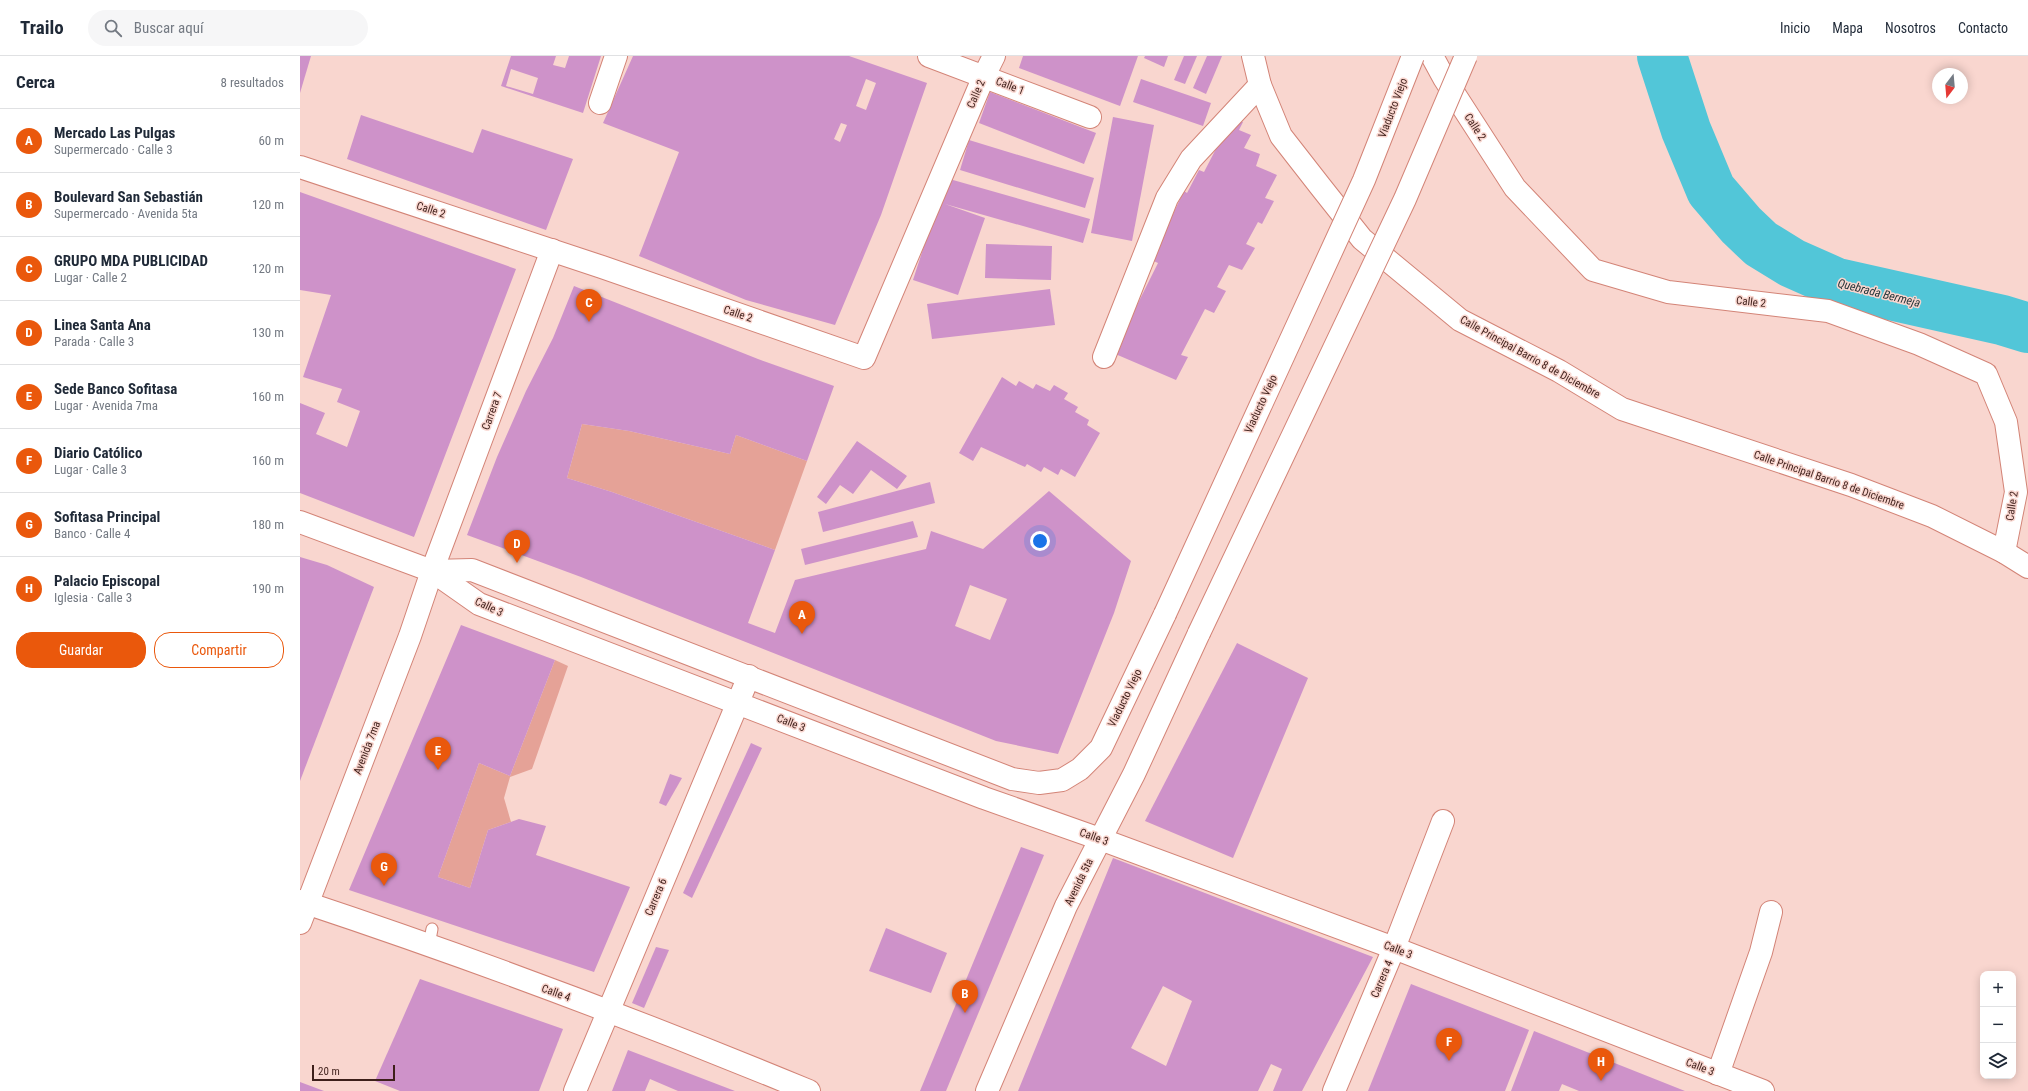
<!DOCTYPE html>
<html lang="es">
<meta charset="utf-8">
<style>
body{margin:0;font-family:"Roboto Condensed",sans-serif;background:#f6f6f7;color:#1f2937}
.controls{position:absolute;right:12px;bottom:12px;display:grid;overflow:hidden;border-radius:8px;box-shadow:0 2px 10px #0003}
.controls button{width:36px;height:36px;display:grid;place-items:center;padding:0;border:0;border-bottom:1px solid #e0e1e3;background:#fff;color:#1f2937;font:20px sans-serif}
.compass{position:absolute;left:1632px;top:12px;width:36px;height:36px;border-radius:50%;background:#fff;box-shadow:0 2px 10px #0003;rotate:196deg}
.scale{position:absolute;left:12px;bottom:10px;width:83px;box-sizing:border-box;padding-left:4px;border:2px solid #3e1f1a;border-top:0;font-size:11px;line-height:14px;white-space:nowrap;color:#3e1f1a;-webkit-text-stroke:3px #f9d6cf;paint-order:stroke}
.you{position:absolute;left:740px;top:485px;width:14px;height:14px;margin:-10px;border:3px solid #fff;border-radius:50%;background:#1a73e8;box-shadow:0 0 0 6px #1a73e833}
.badge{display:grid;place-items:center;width:26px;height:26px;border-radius:50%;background:#ea580c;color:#fff;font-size:13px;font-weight:700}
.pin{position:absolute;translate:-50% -33px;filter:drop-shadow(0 1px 2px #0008)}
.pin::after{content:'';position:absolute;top:21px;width:14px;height:12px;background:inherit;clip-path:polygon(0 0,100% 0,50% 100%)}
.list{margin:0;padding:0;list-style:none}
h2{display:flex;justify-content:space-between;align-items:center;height:52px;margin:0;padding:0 16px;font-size:17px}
h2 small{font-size:13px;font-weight:400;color:#747a83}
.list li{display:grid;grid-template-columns:26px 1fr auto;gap:12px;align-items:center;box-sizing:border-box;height:64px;padding:0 16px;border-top:1px solid #e0e1e3}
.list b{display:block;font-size:15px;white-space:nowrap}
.list p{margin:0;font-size:13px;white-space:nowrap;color:#747a83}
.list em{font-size:13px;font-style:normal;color:#747a83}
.actions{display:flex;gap:8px;padding:12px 16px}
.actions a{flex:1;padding:9px 0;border:1px solid #ea580c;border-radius:16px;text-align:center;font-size:14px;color:#ea580c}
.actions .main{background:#ea580c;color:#fff}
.icon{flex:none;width:22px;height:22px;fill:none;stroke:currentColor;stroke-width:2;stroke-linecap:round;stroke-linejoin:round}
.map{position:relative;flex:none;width:1728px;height:1035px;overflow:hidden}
header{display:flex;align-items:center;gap:24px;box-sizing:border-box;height:56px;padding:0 20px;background:#fff;border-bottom:1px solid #e0e1e3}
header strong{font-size:19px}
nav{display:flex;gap:22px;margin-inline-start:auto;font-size:14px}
.search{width:280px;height:36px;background:#f6f6f7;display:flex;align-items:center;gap:10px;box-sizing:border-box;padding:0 14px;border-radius:22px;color:#747a83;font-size:15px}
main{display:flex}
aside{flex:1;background:#fff}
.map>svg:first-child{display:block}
</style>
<header>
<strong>Trailo</strong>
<div class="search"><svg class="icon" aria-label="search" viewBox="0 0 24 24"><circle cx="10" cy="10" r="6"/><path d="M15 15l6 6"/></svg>Buscar aquí</div>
<nav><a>Inicio</a><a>Mapa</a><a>Nosotros</a><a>Contacto</a></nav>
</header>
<main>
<aside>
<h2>Cerca<small>8 resultados</small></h2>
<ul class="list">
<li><span class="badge">A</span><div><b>Mercado Las Pulgas</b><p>Supermercado · Calle 3</p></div><em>60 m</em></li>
<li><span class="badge">B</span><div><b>Boulevard San Sebastián</b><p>Supermercado · Avenida 5ta</p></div><em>120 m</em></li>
<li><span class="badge">C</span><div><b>GRUPO MDA PUBLICIDAD</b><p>Lugar · Calle 2</p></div><em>120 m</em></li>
<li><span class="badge">D</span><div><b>Linea Santa Ana</b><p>Parada · Calle 3</p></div><em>130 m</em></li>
<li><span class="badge">E</span><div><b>Sede Banco Sofitasa</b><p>Lugar · Avenida 7ma</p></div><em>160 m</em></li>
<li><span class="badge">F</span><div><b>Diario Católico</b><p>Lugar · Calle 3</p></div><em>160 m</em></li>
<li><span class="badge">G</span><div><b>Sofitasa Principal</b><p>Banco · Calle 4</p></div><em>180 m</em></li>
<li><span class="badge">H</span><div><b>Palacio Episcopal</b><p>Iglesia · Calle 3</p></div><em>190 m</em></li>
</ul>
<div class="actions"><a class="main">Guardar</a><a>Compartir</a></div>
</aside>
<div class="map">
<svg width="1728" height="1035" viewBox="0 0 1728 1035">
<rect width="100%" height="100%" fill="#f9d6cf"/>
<g fill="#e5a297">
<path d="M282,368L329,375L430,398L436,379L507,405L475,494L312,436L267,422Z"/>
<path d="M255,604L268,610L232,713L210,721L204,742L211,766L188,774L170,832L138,821L179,707L210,720Z"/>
</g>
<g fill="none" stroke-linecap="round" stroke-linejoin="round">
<path stroke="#52c6d8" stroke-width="50" d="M1362,0L1386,74L1411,134L1441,169L1461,188L1492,207L1537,227L1702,264L1728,272"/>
</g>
<g fill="#ce92c9" fill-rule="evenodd">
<path d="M0,0H11L0,37Z"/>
<path d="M211,0H256L253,9L265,12L269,0H301L283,57L201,30ZM211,13L238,22L233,38L206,30Z"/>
<path d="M333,0H549L627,27L581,159L535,269L446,244L339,200L379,96L303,67ZM566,23L576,27L566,54L556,50ZM541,67L547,69L540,86L534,83Z"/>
<path d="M723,0H838L820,50L719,12Z"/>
<path d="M845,0H868L864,11L844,2Z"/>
<path d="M884,0H897L885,28L874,24Z"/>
<path d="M907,0H922L906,38L893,32Z"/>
<path d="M841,23L911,47L903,70L833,46Z"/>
<path d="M690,36L796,77L784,108L679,67Z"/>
<path d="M61,59L173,97L182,73L273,103L246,174L47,103Z"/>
<path d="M813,61L854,69L832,185L791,177Z"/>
<path d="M932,62L943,66L939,74L951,79L944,92L960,98L956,110L977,119L965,142L974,145L962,168L958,166L946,188L955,192L942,214L929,209L917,231L926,235L914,257L905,253L881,299L888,301L876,324L813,297L858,207L849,203L869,156L873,158L884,135L887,137L899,114L904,116Z"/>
<path d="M669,84L794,122L785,152L660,114Z"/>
<path d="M646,122L790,163L783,187L645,148L685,162L658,239L613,224Z"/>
<path d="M0,136L216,213L114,481L0,437V347L25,357L16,378L47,391L60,355L37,346L42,333L3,321L31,239L0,234Z"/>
<path d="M686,188L752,190L751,224L685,222Z"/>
<path d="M274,230L458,303L534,330L507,405L436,379L430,398L329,375L282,368L267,422L312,436L475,494L448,567L475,577L495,524L626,493L631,475L683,493L749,435L831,505L814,557L758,698L696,685L281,521L167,479L197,401L226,335L253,282ZM670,529L707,543L690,584L655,570Z"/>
<path d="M750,233L755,269L632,283L627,248Z"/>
<path d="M702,321L716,330L719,325L733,333L736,328L750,335L754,329L768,337L764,343L778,351L775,356L789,364L787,369L800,377L775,421L761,413L758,419L744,411L741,416L727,408L725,411L681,391L673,405L659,397Z"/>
<path d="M557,385L607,420L597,433L571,414L553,438L540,429L526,448L517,441Z"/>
<path d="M630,426L635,447L523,476L518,456Z"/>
<path d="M613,465L618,481L505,509L501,493Z"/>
<path d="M0,501L27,509L74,531L0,725Z"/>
<path d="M161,569L255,604L210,720L179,707L138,821L170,832L188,774L219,763L246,770L236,799L330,831L294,916L49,834Z"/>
<path d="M937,587L1008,622L933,802L845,765Z"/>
<path d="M451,687L462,692L392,842L383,837Z"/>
<path d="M370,718L382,722L366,750L359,747Z"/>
<path d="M721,791L744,799L725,845L646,1035H620Z"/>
<path d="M813,802L1073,901L1002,1035H973L982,1013L971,1008L958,1035H718ZM863,930L892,945L866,1010L831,992Z"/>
<path d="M586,872L647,897L631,937L569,915Z"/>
<path d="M356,891L369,894L344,952L332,947Z"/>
<path d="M120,923L263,973L239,1035H100L75,1025Z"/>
<path d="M1111,928L1229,974L1205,1035H1068Z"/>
<path d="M1234,975L1385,1035H1279L1262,1028L1259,1035H1211Z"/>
<path d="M328,994L435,1035H378L350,1023L345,1035H312Z"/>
<path d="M0,1026L24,1035H0Z"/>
</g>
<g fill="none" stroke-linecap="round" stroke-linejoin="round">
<g stroke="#d38477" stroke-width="13">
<path id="lane" d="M129,889L132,873"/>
</g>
<g stroke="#d38477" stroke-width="24">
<g id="street">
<path d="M629,0L790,61"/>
<path d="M953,0L960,29L981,80L1020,130L1062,183L1160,264L1259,315L1322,353L1551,429L1632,460L1704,496L1728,511"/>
<path d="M1132,0L1144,22L1215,132L1293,214L1368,236L1528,255L1619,288L1686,318L1706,366L1716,436L1704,496"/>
<path d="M300,47L316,0"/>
<path d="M0,111L302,211L564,302L684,20L694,0"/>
<path d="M804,301L867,142L891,103L960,29"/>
<path d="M0,466L132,515L179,548L684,742L800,783L1094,892L1463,1035"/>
<path d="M132,515L252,194"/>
<path d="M0,845C172,902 342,966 509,1035"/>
<path d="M1418,1018L1461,896L1471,856"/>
<path d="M275,1035L449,620"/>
<path d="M1034,1035L1094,892L1143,765"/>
</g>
</g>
<g stroke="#d38477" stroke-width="24">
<g id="secondary">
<path d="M0,867L110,580L132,515L172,514L712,723L739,727L762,724L780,713L801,692L865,558"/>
<path d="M687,1035L766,850L834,718L899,577"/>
</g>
</g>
<use href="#lane" stroke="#fff" stroke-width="11"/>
<use href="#street" stroke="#fff" stroke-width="22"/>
<use href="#secondary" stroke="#fff" stroke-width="22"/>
<g stroke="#d38477" stroke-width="24" stroke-linecap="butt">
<g id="secondary-bridge">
<path d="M865,558L1064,124L1113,0"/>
<path d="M899,577L1105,143L1166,0"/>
</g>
</g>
<use href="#secondary-bridge" stroke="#fff" stroke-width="22"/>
</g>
<g text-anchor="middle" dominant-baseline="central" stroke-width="3" stroke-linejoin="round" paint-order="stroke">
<g font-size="11" fill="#3e1f1a" stroke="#f9d6cf">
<text transform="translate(710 30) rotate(21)">Calle 1</text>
<text transform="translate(676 38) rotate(-67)">Calle 2</text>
<text transform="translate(1093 52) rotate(-69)">Viaducto Viejo</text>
<text transform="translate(1175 71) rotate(57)">Calle 2</text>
<text transform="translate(131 154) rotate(18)">Calle 2</text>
<text transform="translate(1451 246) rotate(7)">Calle 2</text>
<text transform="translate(438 258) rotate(19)">Calle 2</text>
<text transform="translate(1230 301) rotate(29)">Calle Principal Barrio 8 de Diciembre</text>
<text transform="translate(961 348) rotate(-65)">Viaducto Viejo</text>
<text transform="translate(192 355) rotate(-70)">Carrera 7</text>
<text transform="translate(1529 424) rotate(19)">Calle Principal Barrio 8 de Diciembre</text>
<text transform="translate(1712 450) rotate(-81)">Calle 2</text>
<text transform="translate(189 551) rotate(25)">Calle 3</text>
<text transform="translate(825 642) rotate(-64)">Viaducto Viejo</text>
<text transform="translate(491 667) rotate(21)">Calle 3</text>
<text transform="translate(67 692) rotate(-69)">Avenida 7ma</text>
<text transform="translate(794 781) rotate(20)">Calle 3</text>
<text transform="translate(779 826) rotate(-64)">Avenida 5ta</text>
<text transform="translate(356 841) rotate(-67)">Carrera 6</text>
<text transform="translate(1098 894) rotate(21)">Calle 3</text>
<text transform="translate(1082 923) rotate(-67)">Carrera 4</text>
<text transform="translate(256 937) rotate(20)">Calle 4</text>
<text transform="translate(1400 1011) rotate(21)">Calle 3</text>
</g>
<g font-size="12" font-style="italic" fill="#1d3135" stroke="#f9d6cf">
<text transform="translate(1579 237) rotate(14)">Quebrada Bermeja</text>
</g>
</g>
</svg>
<div class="controls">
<button>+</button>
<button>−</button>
<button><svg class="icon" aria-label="layers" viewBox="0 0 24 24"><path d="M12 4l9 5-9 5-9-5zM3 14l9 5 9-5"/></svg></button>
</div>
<svg class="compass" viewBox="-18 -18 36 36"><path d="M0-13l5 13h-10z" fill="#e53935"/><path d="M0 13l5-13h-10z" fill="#747a83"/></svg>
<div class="scale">20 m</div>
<div class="you"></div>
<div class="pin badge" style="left:502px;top:578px">A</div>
<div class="pin badge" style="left:665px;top:957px">B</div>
<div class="pin badge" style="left:289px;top:266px">C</div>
<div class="pin badge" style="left:217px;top:507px">D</div>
<div class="pin badge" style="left:138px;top:714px">E</div>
<div class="pin badge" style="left:1149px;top:1005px">F</div>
<div class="pin badge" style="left:84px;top:830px">G</div>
<div class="pin badge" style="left:1301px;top:1025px">H</div>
</div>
</main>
